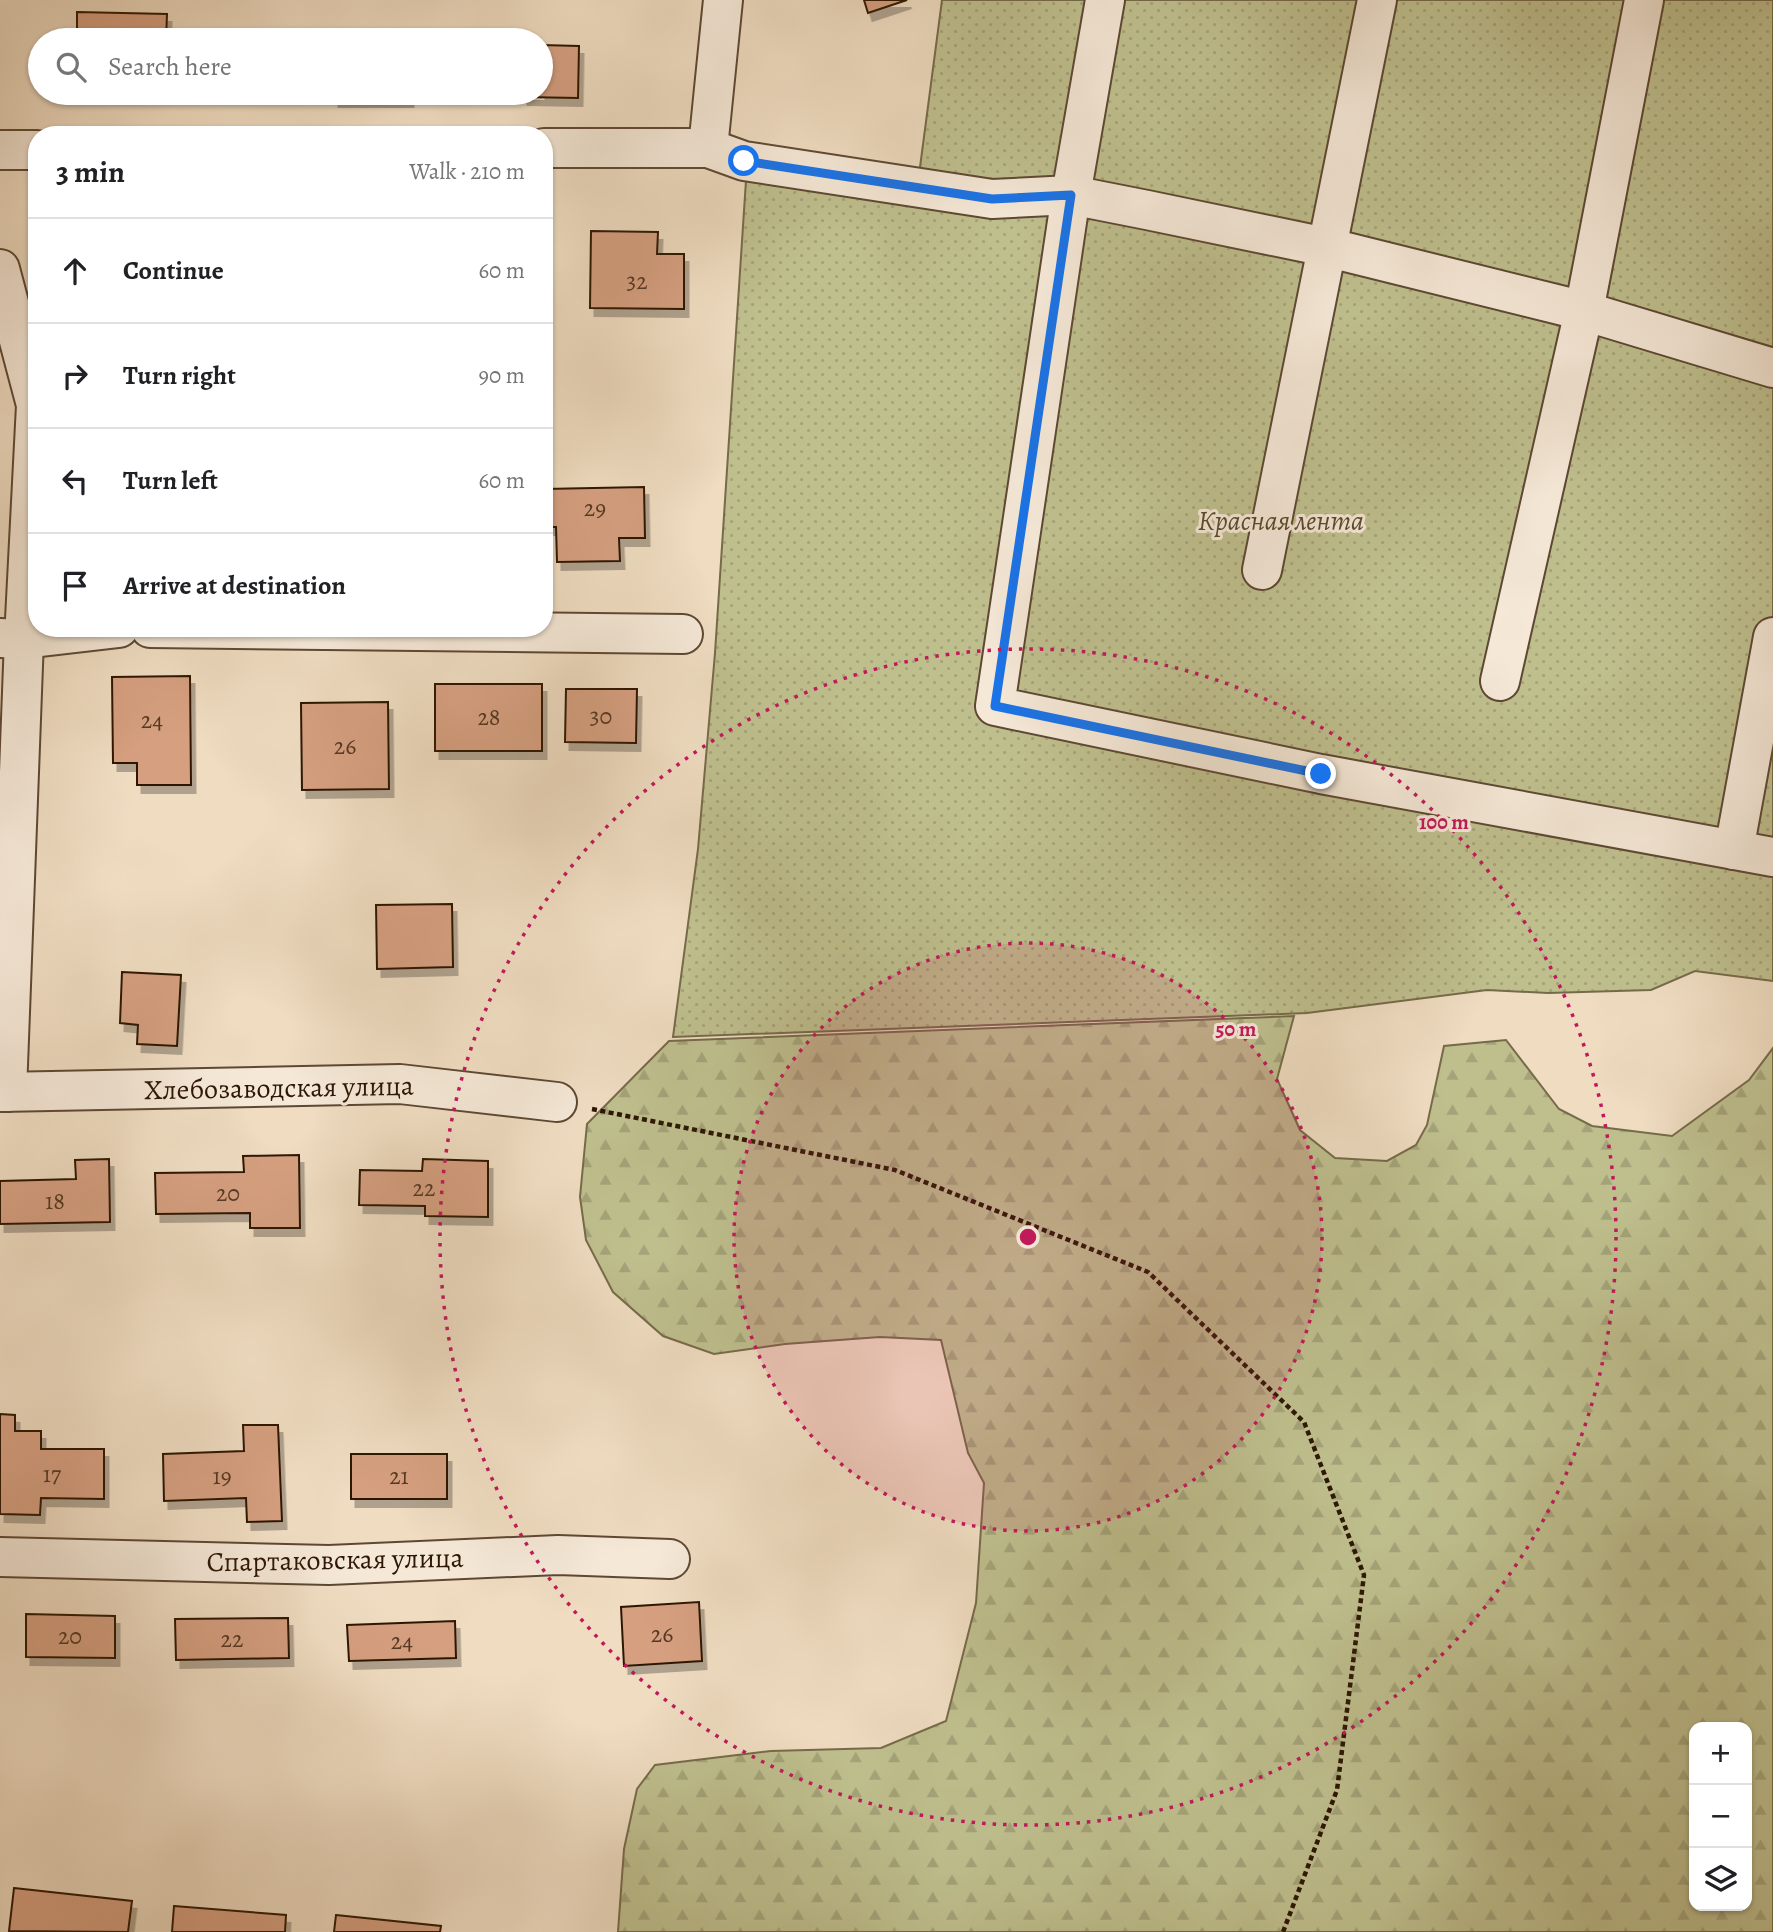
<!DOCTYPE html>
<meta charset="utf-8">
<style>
body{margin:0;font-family:Alegreya,serif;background:#f6f6f6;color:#202124}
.controls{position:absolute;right:21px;bottom:21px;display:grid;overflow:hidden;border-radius:14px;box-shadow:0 2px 5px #0004}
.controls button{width:63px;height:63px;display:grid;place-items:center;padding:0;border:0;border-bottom:2px solid #e0e0e0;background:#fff;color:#202124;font:35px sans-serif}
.stop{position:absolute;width:21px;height:21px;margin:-16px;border:5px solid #1a73e8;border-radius:50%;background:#fff}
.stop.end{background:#1a73e8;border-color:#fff;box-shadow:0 2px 7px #0008}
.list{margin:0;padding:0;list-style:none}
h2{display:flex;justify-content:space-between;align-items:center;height:91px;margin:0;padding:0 28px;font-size:30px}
h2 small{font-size:23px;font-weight:400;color:#757577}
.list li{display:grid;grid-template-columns:46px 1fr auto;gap:21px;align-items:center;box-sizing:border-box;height:105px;padding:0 28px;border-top:2px solid #e0e0e0}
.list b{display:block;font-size:26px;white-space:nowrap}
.list em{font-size:23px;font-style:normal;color:#757577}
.icon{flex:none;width:38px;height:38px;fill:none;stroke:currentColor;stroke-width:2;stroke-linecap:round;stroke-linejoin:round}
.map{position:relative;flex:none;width:1773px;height:1932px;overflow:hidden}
.search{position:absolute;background:#fff;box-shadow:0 2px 5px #0004;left:28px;top:28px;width:525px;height:77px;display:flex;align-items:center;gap:18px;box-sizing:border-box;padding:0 24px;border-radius:38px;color:#757577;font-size:26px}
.panel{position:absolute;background:#fff;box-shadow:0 2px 5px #0004;left:28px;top:126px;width:525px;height:511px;border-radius:28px}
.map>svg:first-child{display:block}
</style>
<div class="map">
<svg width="1773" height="1932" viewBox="0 0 1773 1932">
<defs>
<pattern id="forest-firs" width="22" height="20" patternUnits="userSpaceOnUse" patternTransform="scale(1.75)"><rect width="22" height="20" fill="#bfbf8e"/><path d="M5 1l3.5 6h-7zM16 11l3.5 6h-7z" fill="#a4a379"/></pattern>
<pattern id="garden-dots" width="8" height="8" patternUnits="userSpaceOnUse" patternTransform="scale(1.75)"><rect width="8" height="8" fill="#bfbf8e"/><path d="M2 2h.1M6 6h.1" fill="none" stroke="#a4a379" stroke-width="1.8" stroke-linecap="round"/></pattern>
<filter id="shadow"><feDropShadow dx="4.5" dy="8" stdDeviation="0" flood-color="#0004"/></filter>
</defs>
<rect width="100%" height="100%" fill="#efdcc1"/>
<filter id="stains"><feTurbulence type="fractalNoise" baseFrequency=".00286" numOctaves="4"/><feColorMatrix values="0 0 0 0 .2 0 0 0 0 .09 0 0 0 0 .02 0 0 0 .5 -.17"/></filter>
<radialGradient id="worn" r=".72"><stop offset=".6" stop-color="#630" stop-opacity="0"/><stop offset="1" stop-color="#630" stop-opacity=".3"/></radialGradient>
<path fill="url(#forest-firs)" stroke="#766b49" stroke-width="2" fill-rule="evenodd" d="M1294,1016L1277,1079L1300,1130L1335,1158L1387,1161L1416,1145L1427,1125L1444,1046L1506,1040L1559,1109L1592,1126L1672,1136L1749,1080L1773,1048V1932H618L624,1849L637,1789L655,1765L771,1751L881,1748L946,1721L976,1603L984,1483L968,1453L941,1340L880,1337L785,1344L714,1354L663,1336L613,1292L586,1240L580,1197L587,1124L669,1041ZM1694,1727H1747V1906H1694Z"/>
<path fill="url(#garden-dots)" stroke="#766b49" stroke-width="2" d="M942,0H1773V981L1695,971L1651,990L1548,993L1487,990L1307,1013L673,1037L698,849L715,653L747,165L917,190Z"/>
<g fill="#d59f80" stroke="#2d1704" stroke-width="2" filter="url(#shadow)">
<path d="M864,0H907L868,13Z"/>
<path d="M77,12L167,14L166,40H77Z"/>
<path d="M541,45L579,46L578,98L523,97V93H541Z"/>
<rect x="334" y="93" width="75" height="6"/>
<path d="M591,231L658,232L657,254H684V309L590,308Z"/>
<path d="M644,487L645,538H619L620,561L557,562L556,527H544V489Z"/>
<path d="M190,676L191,785H137V763H113L112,677Z"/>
<rect x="435" y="684" width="107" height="67"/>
<path d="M566,689H637L636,743L565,742Z"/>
<path d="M388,702L389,789L302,790L301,703Z"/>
<path d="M452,904L453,967L377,969L376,905Z"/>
<path d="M122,972L181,975L177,1046L137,1044L138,1025L120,1023Z"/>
<path d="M299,1155L300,1228H250V1213L156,1214L155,1173L244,1172L243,1156Z"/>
<path d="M109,1159L110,1222L0,1224V1181L76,1179L75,1160Z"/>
<path d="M423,1159L488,1161V1217L425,1216V1206L359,1205L360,1170L422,1171Z"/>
<path d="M0,1414L15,1415V1431H41V1449H104V1499L41,1498L40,1515L0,1514Z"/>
<path d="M243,1425H278L282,1521L247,1522L246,1498L164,1501L163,1454L244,1451Z"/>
<rect x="351" y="1454" width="96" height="45"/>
<path d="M699,1602L702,1661L624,1666L621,1607Z"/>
<path d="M26,1614L115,1616V1658L26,1657Z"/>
<path d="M288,1618L289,1658L176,1660L175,1619Z"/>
<path d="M455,1621L456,1658L349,1661L347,1625Z"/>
<path d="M14,1888L132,1901L128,1932L9,1931Z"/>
<path d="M174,1906L286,1915L285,1932H172Z"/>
<path d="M336,1915L441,1926L440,1932H334Z"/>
</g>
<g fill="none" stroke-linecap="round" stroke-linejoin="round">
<g stroke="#5e4833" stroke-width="42">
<g id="minor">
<path d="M1105,0L1071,195L995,706L1321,774L1773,857"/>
<path d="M544,148H708L744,161L992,199L1071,195L1147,210L1326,247L1584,311L1773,368"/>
<path d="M708,148L723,0"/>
<path d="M0,150H37"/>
<path d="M0,269L36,405L24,639L7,1092"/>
<path d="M1262,570L1377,0"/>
<path d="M150,628L683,634"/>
<path d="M0,638L24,639L119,628"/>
<path d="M1500,681L1584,311L1644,0"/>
<path d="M1734,850L1773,637"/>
<path d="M0,1092L400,1084L557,1102"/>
<path d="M0,1557L329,1565L558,1555L670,1559"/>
</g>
</g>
<path stroke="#2d1704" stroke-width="4.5" stroke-dasharray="5 3.5" stroke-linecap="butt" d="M592,1109L895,1170L1148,1272L1304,1422L1364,1575L1337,1790L1283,1932"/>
<use href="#minor" stroke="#f5e8d7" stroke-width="38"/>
</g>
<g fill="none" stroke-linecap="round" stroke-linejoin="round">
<path stroke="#1a73e8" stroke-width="9" d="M744,161L992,199L1071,195L995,706L1321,774"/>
</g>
<circle cx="1028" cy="1237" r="294" fill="#c2185b" fill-opacity=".12"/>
<g fill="none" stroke="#c2185b" stroke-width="3.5" stroke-dasharray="3.5 7">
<circle cx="1028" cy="1237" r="294"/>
<circle cx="1028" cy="1237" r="588"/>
</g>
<g text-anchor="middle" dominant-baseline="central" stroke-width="6" stroke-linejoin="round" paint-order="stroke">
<g font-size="24" fill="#573923">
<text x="637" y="281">32</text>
<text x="595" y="508">29</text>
<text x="601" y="716">30</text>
<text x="489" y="717">28</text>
<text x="152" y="720">24</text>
<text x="345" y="746">26</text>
<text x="424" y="1188">22</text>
<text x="228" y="1193">20</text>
<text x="55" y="1201">18</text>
<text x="52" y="1474">17</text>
<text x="222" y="1476">19</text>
<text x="399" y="1476">21</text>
<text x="662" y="1634">26</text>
<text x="70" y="1636">20</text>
<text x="232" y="1639">22</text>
<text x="402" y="1641">24</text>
</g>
<g font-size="28" font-style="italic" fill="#59492d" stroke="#f5e8d7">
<text x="1281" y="521">Красная лента</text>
</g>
<g font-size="28" fill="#2d1704" stroke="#f5e8d7">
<text transform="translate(279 1088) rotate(-1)">Хлебозаводская улица</text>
<text transform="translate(335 1560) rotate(-1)">Спартаковская улица</text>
</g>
</g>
<circle cx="1028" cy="1237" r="10" fill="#c2185b" stroke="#f5e8d7" stroke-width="3.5"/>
<g font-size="21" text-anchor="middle" font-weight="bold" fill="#c2185b" stroke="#f5e8d7" stroke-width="6" stroke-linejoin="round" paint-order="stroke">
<text x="1444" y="829">100 m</text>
<text x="1236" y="1036">50 m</text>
</g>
<rect width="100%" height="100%" filter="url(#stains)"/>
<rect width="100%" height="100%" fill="url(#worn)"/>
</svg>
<div class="controls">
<button>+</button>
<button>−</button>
<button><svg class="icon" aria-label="layers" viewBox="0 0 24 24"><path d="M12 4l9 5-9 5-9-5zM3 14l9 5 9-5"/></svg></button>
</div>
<div class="stop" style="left:744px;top:161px"></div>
<div class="stop end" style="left:1321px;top:774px"></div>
<div class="search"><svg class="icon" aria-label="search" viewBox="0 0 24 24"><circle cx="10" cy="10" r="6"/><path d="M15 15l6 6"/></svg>Search here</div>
<section class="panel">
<h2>3 min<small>Walk · 210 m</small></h2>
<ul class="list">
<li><svg class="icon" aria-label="ahead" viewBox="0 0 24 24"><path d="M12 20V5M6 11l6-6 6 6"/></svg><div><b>Continue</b></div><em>60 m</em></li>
<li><svg class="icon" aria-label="right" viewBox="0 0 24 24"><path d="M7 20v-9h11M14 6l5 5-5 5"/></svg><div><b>Turn right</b></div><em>90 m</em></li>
<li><svg class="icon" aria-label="left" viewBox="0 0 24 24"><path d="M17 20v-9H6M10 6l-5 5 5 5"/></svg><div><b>Turn left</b></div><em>60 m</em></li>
<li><svg class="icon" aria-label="arrive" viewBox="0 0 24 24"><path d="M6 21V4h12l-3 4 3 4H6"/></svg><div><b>Arrive at destination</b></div></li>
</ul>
</section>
</div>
